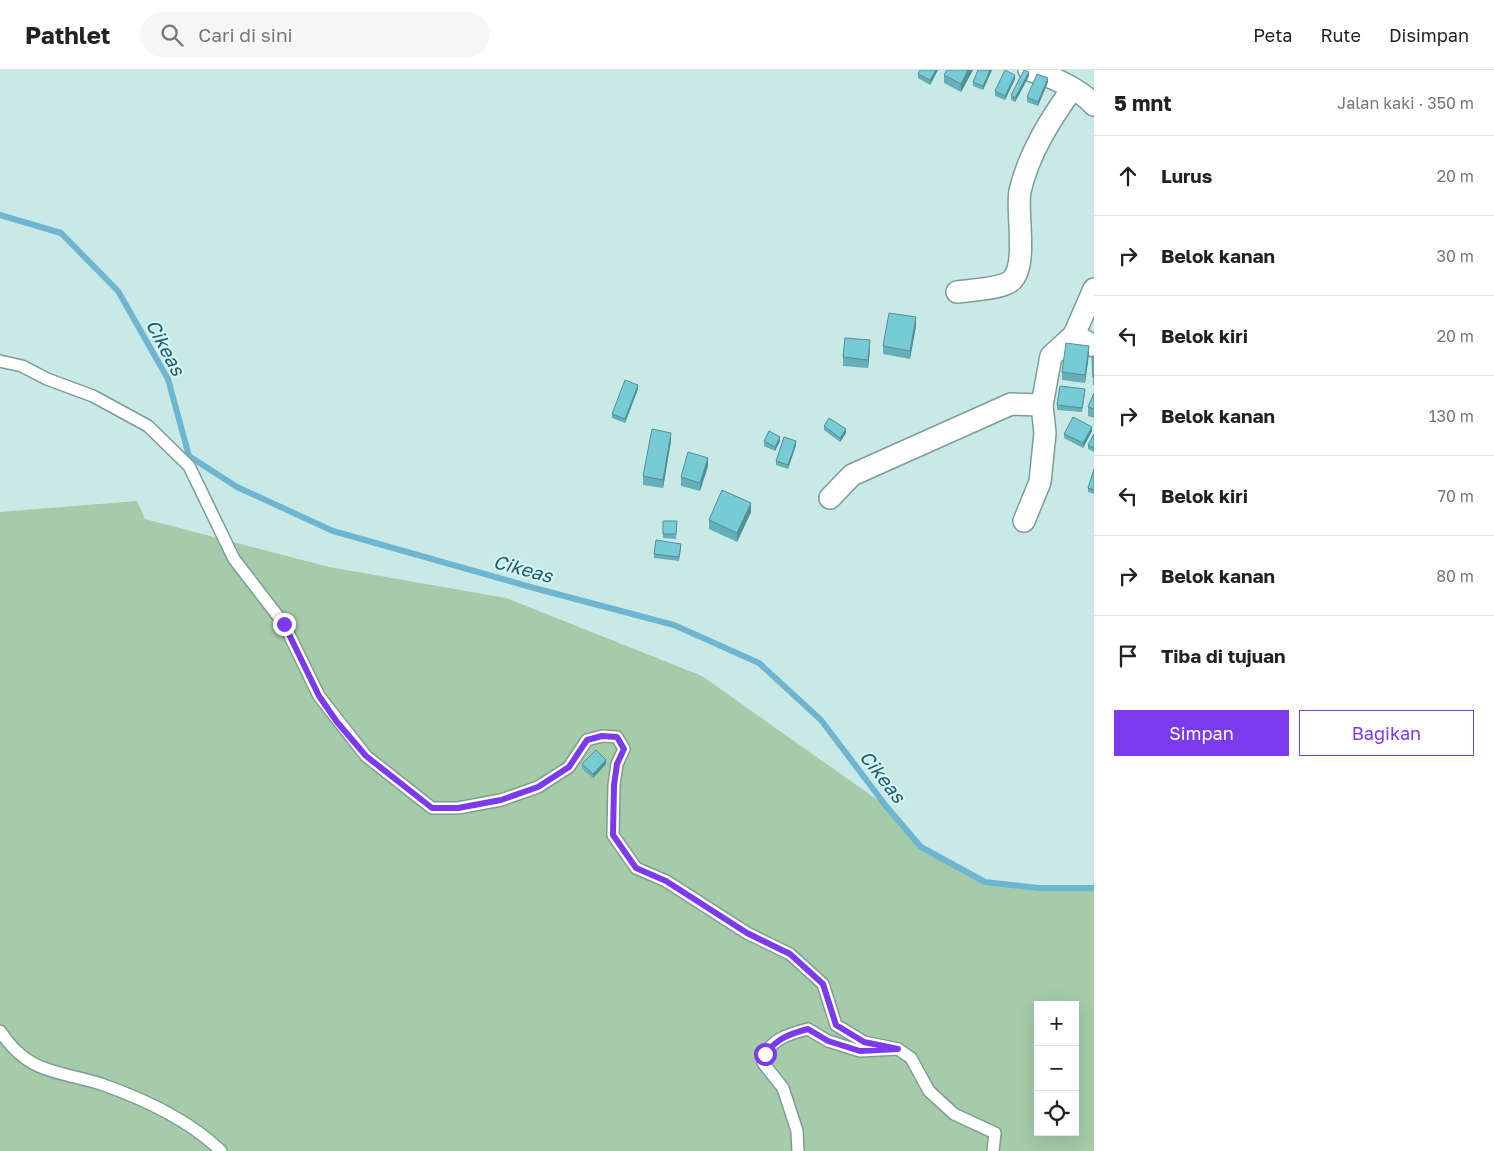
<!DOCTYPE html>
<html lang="id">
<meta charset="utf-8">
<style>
body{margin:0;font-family:"Golos Text",sans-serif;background:#f6f6f6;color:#222}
.controls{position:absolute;right:15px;bottom:15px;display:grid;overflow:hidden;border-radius:0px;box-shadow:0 5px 20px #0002}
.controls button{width:45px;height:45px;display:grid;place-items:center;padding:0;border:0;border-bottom:1px solid #e0e0e0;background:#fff;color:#222;font:25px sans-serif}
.stop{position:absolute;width:15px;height:15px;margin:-11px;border:4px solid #7c3aed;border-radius:50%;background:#fff}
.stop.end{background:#7c3aed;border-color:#fff;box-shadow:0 1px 5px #0008}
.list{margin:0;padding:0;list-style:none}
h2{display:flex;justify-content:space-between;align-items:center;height:65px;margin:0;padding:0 20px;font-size:21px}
h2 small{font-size:16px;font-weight:400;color:#767676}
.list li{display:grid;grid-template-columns:32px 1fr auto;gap:15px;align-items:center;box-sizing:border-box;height:80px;padding:0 20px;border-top:1px solid #e0e0e0}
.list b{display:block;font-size:19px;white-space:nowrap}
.list em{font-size:16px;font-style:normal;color:#767676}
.actions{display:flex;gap:10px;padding:15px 20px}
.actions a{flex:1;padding:11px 0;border:1px solid #7c3aed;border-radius:0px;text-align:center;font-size:18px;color:#7c3aed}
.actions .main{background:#7c3aed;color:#fff}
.icon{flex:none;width:28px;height:28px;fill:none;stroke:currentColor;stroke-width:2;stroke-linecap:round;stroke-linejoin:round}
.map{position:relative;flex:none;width:1094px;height:1081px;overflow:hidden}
header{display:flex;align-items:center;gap:30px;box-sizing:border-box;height:70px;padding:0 25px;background:#fff;border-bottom:1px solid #e0e0e0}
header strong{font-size:24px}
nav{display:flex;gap:28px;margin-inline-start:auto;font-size:18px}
.search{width:350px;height:45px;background:#f6f6f6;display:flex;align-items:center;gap:12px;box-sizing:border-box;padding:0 18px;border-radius:28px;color:#767676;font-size:19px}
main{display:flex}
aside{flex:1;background:#fff}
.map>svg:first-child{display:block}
</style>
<header>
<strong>Pathlet</strong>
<div class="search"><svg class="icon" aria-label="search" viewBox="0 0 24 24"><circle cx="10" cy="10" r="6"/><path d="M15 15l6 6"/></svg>Cari di sini</div>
<nav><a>Peta</a><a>Rute</a><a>Disimpan</a></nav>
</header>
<main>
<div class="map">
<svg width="1094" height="1081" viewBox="0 0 1094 1081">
<rect width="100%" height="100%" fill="#c8e9e5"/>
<path fill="#a5cba8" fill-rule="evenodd" d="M137,431L145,449L329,497L506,528L702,606L886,736L921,777L985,812L1038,818H1094V1081H0V442ZM1038,935H1075V1062H1038Z"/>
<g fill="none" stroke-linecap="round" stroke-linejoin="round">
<path stroke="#6db5d1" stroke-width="6" d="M0,145L61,163L118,221L168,309L189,386L237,417L333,461L534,518L674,555L759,593L821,650L886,736L921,777L985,812L1038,818H1094"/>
<g stroke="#7d9c98" stroke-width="14">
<g id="lane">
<path d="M0,291L22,296L47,309L93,326L148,356L189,396L234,489L284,554L319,626L366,686L432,738H458L501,730L538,717L569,697L587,670L602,666L617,667L624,679L617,694L614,715L613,765L636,798L666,811L747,863L790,884L823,914L836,955L864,972L898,979"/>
<path d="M0,961C29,1005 57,1000 101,1014C144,1029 188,1049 221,1081"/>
<path d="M798,1081L797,1061L783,1018L763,993C767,970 788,964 808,959L828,971L860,981L898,979L911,988L929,1021L954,1044L995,1063L993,1081"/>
</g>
</g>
<g stroke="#7d9c98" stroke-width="24">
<g id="street">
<path d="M1029,0C1050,6 1079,18 1094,35"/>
<path d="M957,222C970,220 1003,219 1012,210C1028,194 1016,142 1020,121C1029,83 1050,50 1072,19"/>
<path d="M1074,265L1094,276"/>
<path d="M830,428L852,405L1011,334L1042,335"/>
<path d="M1024,451L1040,412L1045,363L1042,335L1051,286L1074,265L1094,219"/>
</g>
</g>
<use href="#lane" stroke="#fff" stroke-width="11"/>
<use href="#street" stroke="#fff" stroke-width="21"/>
</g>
<g fill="#66afb8">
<path d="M938,0L930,15L918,8V4Z"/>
<path d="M973,0L961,22L944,13V5Z"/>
<path d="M978,0H992L983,20L973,16V12Z"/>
<path d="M1029,6L1015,32L1011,30V25Z"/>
<path d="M1015,9L1005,30L995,26V21Z"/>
<path d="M1048,12L1038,36L1027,32V27Z"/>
<path d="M916,256L910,289L883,284V276Z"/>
<path d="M870,279L868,298L843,296V287Z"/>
<path d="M1089,284L1085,313L1062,310V302Z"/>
<path d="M1092,286H1094V315H1093Z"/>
<path d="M638,319L625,353L612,348V344Z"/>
<path d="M1085,323L1082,342L1057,340V335Z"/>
<path d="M1094,323V348L1088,346V337Z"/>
<path d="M824,356L846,363L840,372L824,360Z"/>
<path d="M1092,361L1083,378L1064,368V364Z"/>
<path d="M1094,364V382L1088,379V375Z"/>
<path d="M671,371L663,418L643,415V406Z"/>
<path d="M764,371H780L775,381L764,376Z"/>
<path d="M796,375L788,399L776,395V391Z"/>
<path d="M708,396L700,421L681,416V407Z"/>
<path d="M1094,399V424L1088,422V418Z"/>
<path d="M751,442L737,472L709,459V450Z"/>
<path d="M663,451H677L676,469L663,468Z"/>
<path d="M681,478L679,491L654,488V484Z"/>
<path d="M582,694H606L593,708L582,699Z"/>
</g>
<g fill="#538e96">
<path d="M936,0H938L930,15V10Z"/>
<path d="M968,0H973L961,22V14Z"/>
<path d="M990,0H992L983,20V16Z"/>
<path d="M1029,2V6L1015,32V28Z"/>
<path d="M1015,5V9L1005,30V26Z"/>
<path d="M1048,8V12L1038,36V32Z"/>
<path d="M916,247V256L910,289V281Z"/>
<path d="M870,270V279L868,298V290Z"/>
<path d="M1089,276V284L1085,313V305Z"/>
<path d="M638,315V319L625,353V349Z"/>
<path d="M1092,357V361L1083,378V373Z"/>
<path d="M846,359V363L840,372V368Z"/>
<path d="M671,363V371L663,418V410Z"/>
<path d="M780,367V371L775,381V377Z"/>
<path d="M796,371V375L788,399V395Z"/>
<path d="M708,388V396L700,421V413Z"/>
<path d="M751,433V442L737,472V463Z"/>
<path d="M606,690V694L593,708V704Z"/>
</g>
<g fill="#77cbd6" stroke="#538e96">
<path d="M920,0H936L930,10L918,4Z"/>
<path d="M947,0H968L961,14L944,5Z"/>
<path d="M978,0H990L983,16L973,12Z"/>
<path d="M1005,0L1015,5L1005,26L995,21Z"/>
<path d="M1024,0L1029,2L1015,28L1011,25Z"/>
<path d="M1037,4L1048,8L1038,32L1027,27Z"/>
<path d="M889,243L916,247L910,281L883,276Z"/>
<path d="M845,268L870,270L868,290L843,287Z"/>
<path d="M1066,273L1089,276L1085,305L1062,302Z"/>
<path d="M1092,286H1094V307H1093Z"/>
<path d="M625,310L638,315L625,349L612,344Z"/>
<path d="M1060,316L1085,319L1082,338L1057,335Z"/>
<path d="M1094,323V339L1088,337Z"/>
<path d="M1073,347L1092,357L1083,373L1064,364Z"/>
<path d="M829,348L846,359L840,368L824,356Z"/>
<path d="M652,359L671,363L663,410L643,406Z"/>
<path d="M769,361L780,367L775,377L764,371Z"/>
<path d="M1094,364V378L1088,375Z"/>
<path d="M784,367L796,371L788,395L776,391Z"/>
<path d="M688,382L708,388L700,413L681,407Z"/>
<path d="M1094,399V420L1088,418Z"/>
<path d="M722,420L751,433L737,463L709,450Z"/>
<path d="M663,451H677L676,464H663Z"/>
<path d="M656,470L681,474L679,487L654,484Z"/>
<path d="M596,680L606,690L593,704L582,694Z"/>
</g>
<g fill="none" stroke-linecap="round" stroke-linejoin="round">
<path stroke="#7c3aed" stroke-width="6" d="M284,554L319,626L337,652L366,686L432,738H458L501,730L538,717L569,697L587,670L602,666L617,667L624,679L617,694L614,715L613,765L636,798L666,811L747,863L790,884L823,914L836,955L864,972L898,979L860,981L828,971L808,959C789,964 778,968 765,984"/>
</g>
<g text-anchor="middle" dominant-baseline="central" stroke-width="4" stroke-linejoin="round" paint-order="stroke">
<g font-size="19" font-style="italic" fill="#205a6f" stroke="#d5f7f2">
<text transform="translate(166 277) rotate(62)">Cikeas</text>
<text transform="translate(523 498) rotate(15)">Cikeas</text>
<text transform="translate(883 706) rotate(52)">Cikeas</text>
</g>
</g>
</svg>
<div class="controls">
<button>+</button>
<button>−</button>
<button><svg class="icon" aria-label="locate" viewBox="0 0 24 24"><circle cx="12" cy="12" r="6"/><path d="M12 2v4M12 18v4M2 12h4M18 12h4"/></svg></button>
</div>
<div class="stop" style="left:765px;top:984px"></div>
<div class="stop end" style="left:284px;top:554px"></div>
</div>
<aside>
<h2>5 mnt<small>Jalan kaki · 350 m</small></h2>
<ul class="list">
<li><svg class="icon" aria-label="ahead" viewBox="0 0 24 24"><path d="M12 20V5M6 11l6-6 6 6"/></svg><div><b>Lurus</b></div><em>20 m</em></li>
<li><svg class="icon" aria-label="right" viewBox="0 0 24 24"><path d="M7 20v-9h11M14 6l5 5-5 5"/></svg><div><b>Belok kanan</b></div><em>30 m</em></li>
<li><svg class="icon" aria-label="left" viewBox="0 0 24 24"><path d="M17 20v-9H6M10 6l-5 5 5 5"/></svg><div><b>Belok kiri</b></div><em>20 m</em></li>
<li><svg class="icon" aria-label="right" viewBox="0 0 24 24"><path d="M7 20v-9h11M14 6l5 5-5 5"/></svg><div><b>Belok kanan</b></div><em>130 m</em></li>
<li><svg class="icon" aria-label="left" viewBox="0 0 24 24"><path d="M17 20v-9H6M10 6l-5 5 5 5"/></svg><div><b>Belok kiri</b></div><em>70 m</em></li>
<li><svg class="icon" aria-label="right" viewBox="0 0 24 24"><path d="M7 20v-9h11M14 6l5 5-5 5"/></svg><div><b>Belok kanan</b></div><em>80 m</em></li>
<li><svg class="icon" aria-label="arrive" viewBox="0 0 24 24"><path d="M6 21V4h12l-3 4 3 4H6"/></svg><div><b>Tiba di tujuan</b></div></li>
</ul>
<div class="actions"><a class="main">Simpan</a><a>Bagikan</a></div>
</aside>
</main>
